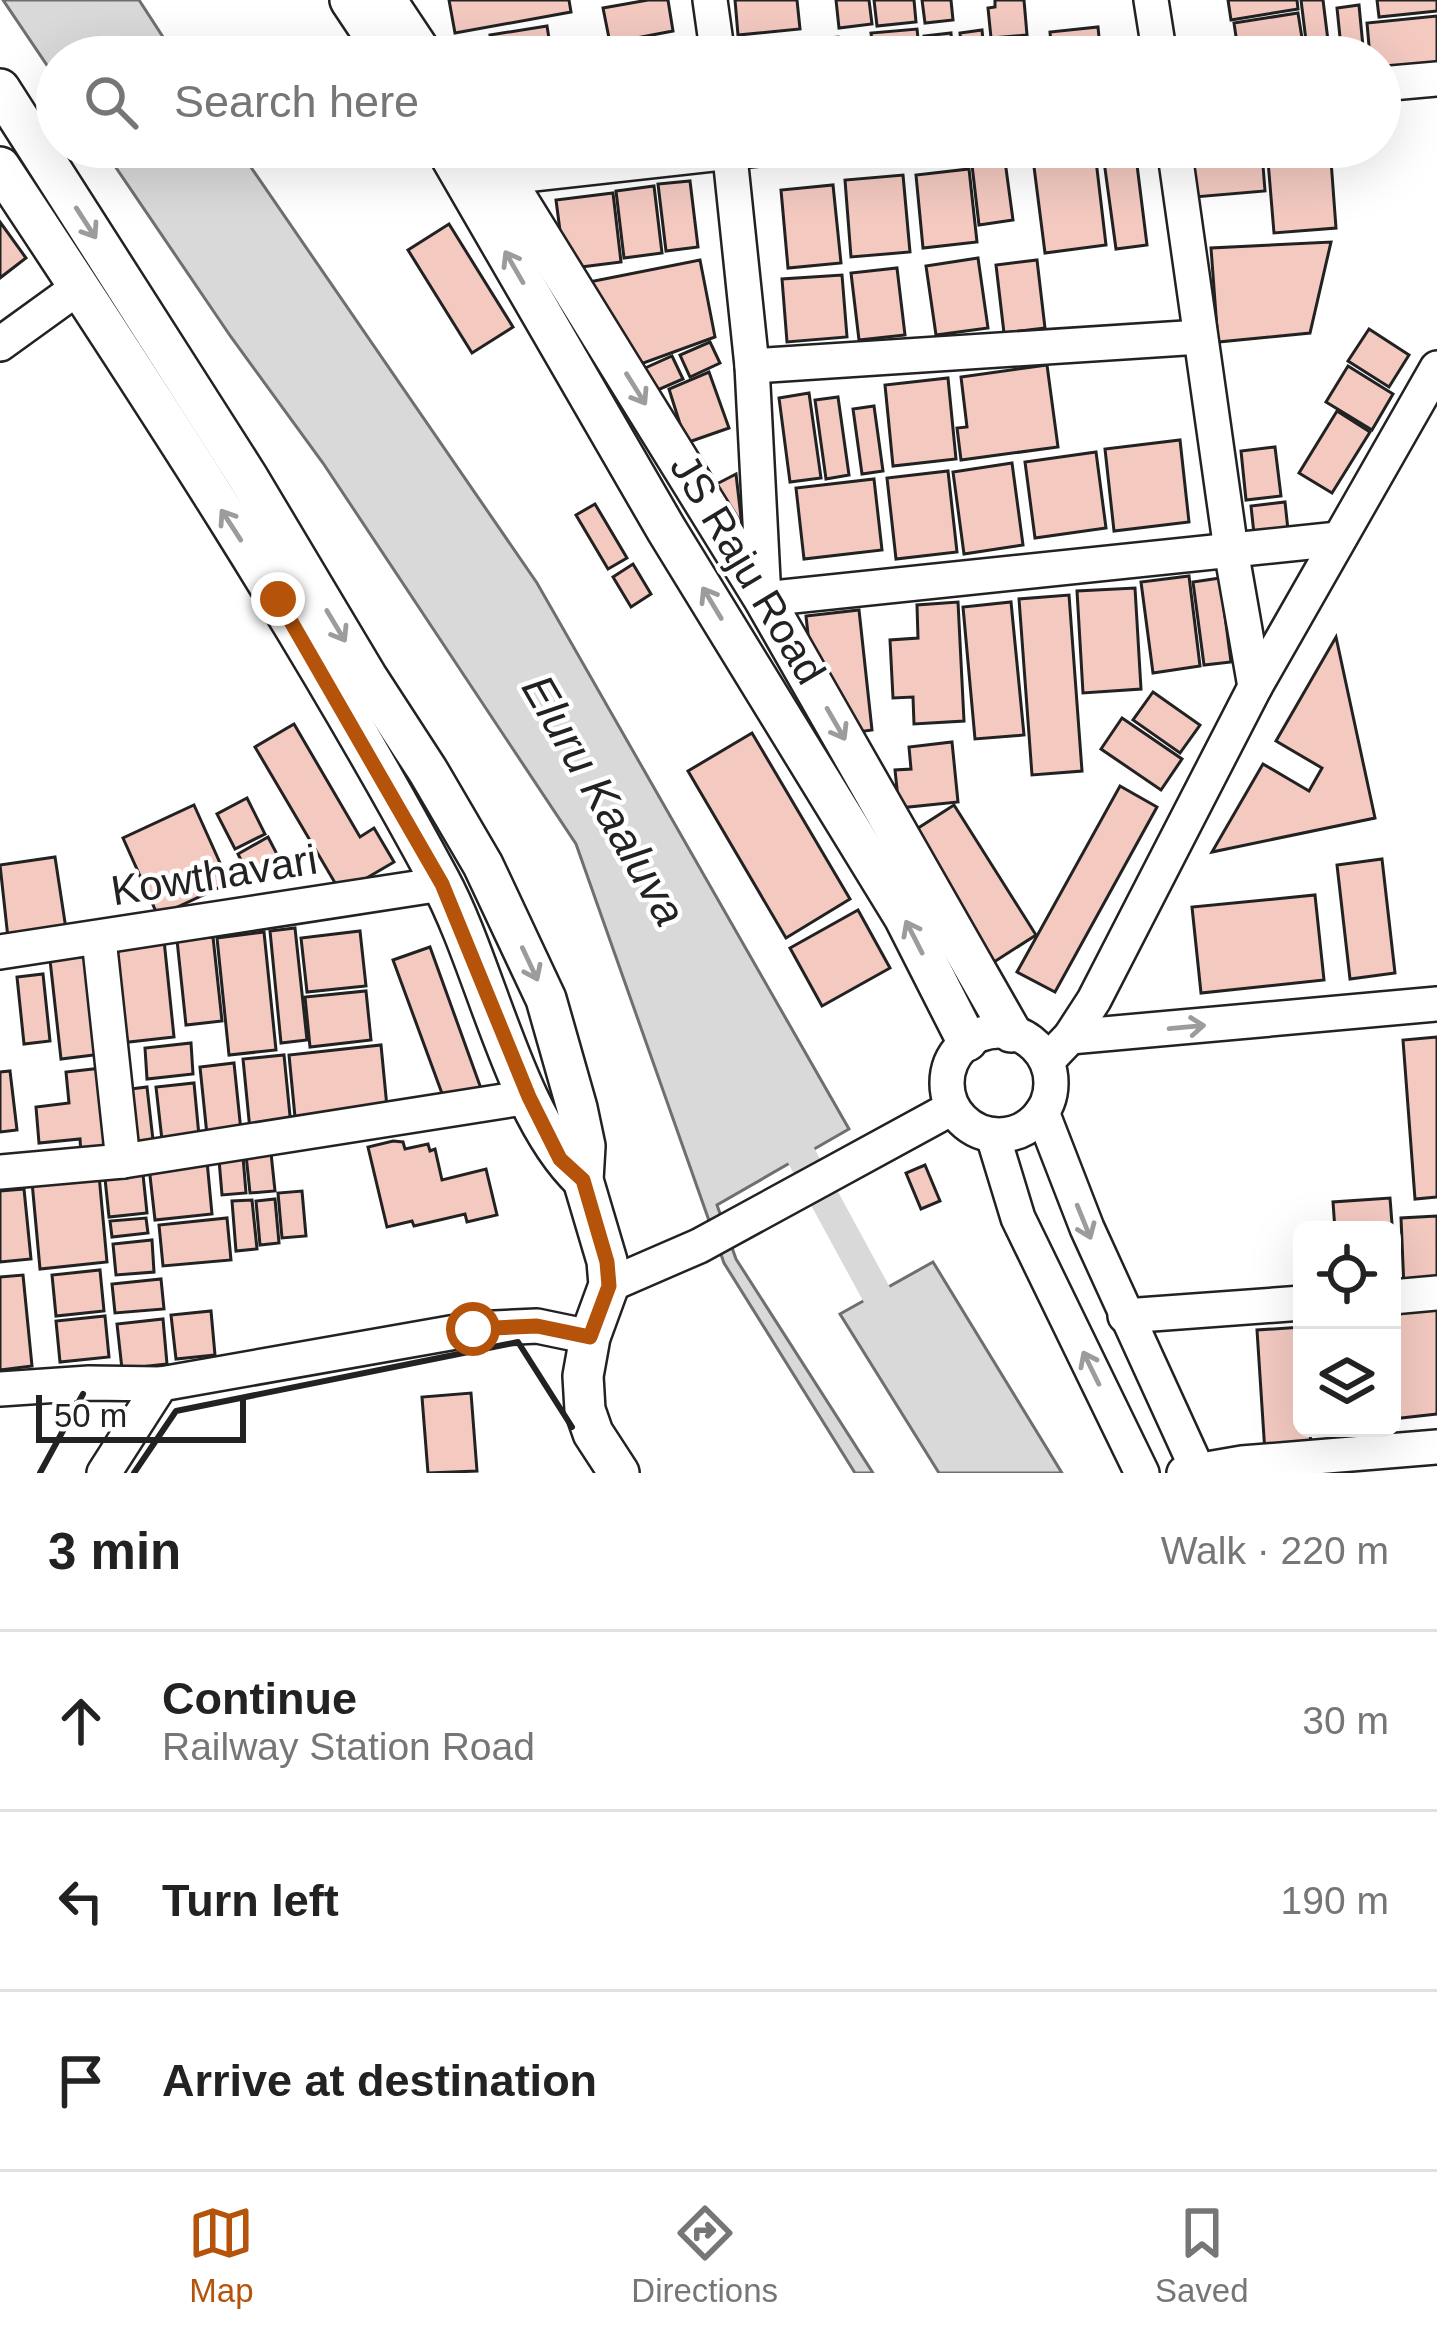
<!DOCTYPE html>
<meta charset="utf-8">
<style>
body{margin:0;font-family:Helvetica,sans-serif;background:#f2f2f2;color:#222}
.controls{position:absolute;right:36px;bottom:36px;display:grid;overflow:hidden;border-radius:18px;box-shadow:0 12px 48px #0002}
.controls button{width:108px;height:108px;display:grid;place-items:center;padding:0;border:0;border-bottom:3px solid #e0e0e0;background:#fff;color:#222;font:60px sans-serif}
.scale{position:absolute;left:36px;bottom:30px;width:210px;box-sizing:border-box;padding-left:12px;border:6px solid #222;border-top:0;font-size:33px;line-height:42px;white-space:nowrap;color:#222;-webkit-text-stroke:9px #fff;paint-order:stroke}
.stop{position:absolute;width:36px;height:36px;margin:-27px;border:9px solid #b45309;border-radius:50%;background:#fff}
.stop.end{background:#b45309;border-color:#fff;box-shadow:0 3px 12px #0008}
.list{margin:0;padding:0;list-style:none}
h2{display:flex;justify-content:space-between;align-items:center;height:156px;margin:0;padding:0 48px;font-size:51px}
h2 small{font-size:39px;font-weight:400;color:#767676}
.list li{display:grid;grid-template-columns:78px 1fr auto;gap:36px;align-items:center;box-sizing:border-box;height:180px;padding:0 48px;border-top:3px solid #e0e0e0}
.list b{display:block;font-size:45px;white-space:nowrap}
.list p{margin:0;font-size:39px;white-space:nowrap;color:#767676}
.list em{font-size:39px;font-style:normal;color:#767676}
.icon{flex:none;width:66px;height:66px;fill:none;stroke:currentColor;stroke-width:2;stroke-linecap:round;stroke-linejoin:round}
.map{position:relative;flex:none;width:1437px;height:1473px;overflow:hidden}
.search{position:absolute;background:#fff;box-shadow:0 12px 48px #0002;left:36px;right:36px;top:36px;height:132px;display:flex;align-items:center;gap:30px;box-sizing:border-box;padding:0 42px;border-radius:66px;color:#767676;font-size:45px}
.sheet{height:696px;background:#fff}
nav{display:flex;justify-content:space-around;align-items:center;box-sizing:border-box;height:168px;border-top:3px solid #e0e0e0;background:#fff;font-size:33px;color:#767676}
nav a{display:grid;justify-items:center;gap:6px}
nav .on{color:#b45309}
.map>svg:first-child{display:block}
</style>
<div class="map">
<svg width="1437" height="1473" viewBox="0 0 1437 1473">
<rect width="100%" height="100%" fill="#fff"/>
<g fill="#d9d9d9" stroke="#6f6f6f" stroke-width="3">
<path d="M3,0H139L176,57H57V80Z"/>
<path d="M102,147H237L537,583L849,1129L717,1205L736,1259L873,1473H855L724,1263L576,844L323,463L231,337Z"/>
<path d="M933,1262L1062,1473H939L840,1314Z"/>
</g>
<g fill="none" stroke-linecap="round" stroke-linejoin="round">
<path stroke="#d9d9d9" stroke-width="30" d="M784,1124L896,1330"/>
</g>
<g fill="#f3c9c0" stroke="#222" stroke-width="3">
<path d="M449,0H569L571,12L455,33Z"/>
<path d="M648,0H668L673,31L610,43L603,8Z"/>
<path d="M735,0H797L800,29L738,35Z"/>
<path d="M836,0H869L872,24L839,28Z"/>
<path d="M874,0H914L916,22L877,26Z"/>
<path d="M922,0H951L953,20L925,23Z"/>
<path d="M995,0H1024L1027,35L991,38L988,8L995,7Z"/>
<path d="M1228,0H1297L1298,9L1231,20Z"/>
<path d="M1301,0H1323L1330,57H1308Z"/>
<path d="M1377,0H1437V11L1379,17Z"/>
<path d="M1359,5L1364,57H1342L1337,8Z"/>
<path d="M1298,13L1305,57H1239L1234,23Z"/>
<path d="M1437,16V62L1380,68V57H1370L1367,23Z"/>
<path d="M547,26L552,57H493L490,35Z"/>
<path d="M1098,27L1101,57H1052L1050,32Z"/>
<path d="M917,29L920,57H874L871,33Z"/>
<path d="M982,30L984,51L1001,49L1002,57H962L960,33Z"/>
<path d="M951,33L953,57H926L924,36Z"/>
<path d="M838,37L840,57H806L804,40Z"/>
<path d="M800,42L801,57H772L771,44Z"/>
<path d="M769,44L770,57H736L735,47Z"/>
<path d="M1330,147L1336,228L1274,233L1267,149Z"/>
<path d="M1135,149L1147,245L1116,249L1103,154Z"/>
<path d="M1095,152L1106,245L1045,253L1033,159Z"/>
<path d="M1262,153L1265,191L1195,197L1192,159Z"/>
<path d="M1005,161L1013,220L979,225L972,165Z"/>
<path d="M969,169L977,242L923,248L916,175Z"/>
<path d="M903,175L910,252L851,257L845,180Z"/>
<path d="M690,181L698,247L666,251L658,184Z"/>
<path d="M833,185L841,263L788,268L781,190Z"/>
<path d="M654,186L662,253L624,258L616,191Z"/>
<path d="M613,193L621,262L565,269L556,200Z"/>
<path d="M0,222L26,258L0,278Z"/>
<path d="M449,224L513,327L472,353L408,250Z"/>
<path d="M1331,242L1310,333L1218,342L1211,248Z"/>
<path d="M978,258L988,328L936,335L926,266Z"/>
<path d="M700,260L715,337L638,365L579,284Z"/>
<path d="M1037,260L1045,328L1004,333L996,265Z"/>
<path d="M897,268L905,335L859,340L851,273Z"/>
<path d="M842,275L847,337L787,342L782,279Z"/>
<path d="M1369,329L1409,355L1389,387L1348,361Z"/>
<path d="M710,342L720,363L690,377L680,355Z"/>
<path d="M672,356L683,379L653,392L643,369Z"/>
<path d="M1047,365L1058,447L961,460L957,428L967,427L961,377Z"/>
<path d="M1348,366L1393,394L1372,430L1326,402Z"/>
<path d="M709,372L729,428L686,443L669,389Z"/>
<path d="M948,378L956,459L893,466L885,385Z"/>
<path d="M809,393L821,478L790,482L779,398Z"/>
<path d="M838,397L849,475L826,479L815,400Z"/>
<path d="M874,406L883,471L862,474L853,409Z"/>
<path d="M1337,411L1370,432L1332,493L1299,473Z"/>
<path d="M1180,440L1189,522L1114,531L1105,449Z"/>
<path d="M1275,447L1281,496L1246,500L1241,451Z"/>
<path d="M1096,452L1106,528L1035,538L1025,462Z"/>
<path d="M1012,463L1023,545L964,554L953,472Z"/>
<path d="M948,471L957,552L896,559L887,478Z"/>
<path d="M736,474L745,552L707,489Z"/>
<path d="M874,479L882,550L804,559L796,488Z"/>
<path d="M1285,502L1288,530L1254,534L1251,506Z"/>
<path d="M595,504L627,558L608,569L576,515Z"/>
<path d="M633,564L651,594L631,607L613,577Z"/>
<path d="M1189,576L1200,666L1153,673L1141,582Z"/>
<path d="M1220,578L1231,662L1204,665L1193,582Z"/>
<path d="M1135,588L1141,689L1083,693L1077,591Z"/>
<path d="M1069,595L1082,771L1032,775L1019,599Z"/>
<path d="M958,602L964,721L914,724L913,697L893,698L890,640L918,638L917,605Z"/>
<path d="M1011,602L1024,735L975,739L963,607Z"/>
<path d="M859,610L872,730L858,732L812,671L806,616Z"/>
<path d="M1336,637L1375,818L1212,852L1263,764L1309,791L1322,768L1276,741Z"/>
<path d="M1153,692L1200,725L1180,753L1133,720Z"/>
<path d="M1122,718L1182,759L1161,790L1101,749Z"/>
<path d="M294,724L360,837L374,828L394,862L341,893L255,747Z"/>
<path d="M752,733L850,899L786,938L688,771Z"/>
<path d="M952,742L958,802L899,808L895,770L911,769L909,747Z"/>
<path d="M1120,786L1157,807L1055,992L1017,972Z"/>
<path d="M247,798L265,834L235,849L217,814Z"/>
<path d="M194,805L229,883L158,916L123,838Z"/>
<path d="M954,805L1036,935L994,962L912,832Z"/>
<path d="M268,837L279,858L248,874L238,854Z"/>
<path d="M55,857L66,929L8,938L0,865Z"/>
<path d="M1382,859L1395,973L1350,979L1337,865Z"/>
<path d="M1315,895L1324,980L1201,993L1192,907Z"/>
<path d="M858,910L890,968L822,1006L790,948Z"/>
<path d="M295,928L307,1040L281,1043L270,931Z"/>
<path d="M360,931L366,986L307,992L301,938Z"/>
<path d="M264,932L276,1050L229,1055L217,938Z"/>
<path d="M213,937L222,1021L186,1025L177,940Z"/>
<path d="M164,940L174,1037L120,1043L110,946Z"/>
<path d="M430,947L483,1094L447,1107L393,960Z"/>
<path d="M91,956L102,1054L61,1059L50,960Z"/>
<path d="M43,974L50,1041L24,1044L17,977Z"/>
<path d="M366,991L371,1040L310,1047L305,997Z"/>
<path d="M1437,1037V1197L1415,1199L1403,1040Z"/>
<path d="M191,1043L193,1074L147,1079L145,1048Z"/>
<path d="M381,1045L387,1107L295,1117L289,1055Z"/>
<path d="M284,1055L291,1126L250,1130L243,1059Z"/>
<path d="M234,1063L241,1131L207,1135L200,1067Z"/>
<path d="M102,1068L111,1150L81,1154L80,1139L39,1143L36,1107L69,1103L66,1072Z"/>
<path d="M10,1071L17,1130L0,1132V1072Z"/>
<path d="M194,1083L199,1136L162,1140L156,1087Z"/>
<path d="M147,1087L153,1140L128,1143L122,1090Z"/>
<path d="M393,1141L403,1142L405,1149L428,1144L430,1151L435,1149L442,1180L486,1169L497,1215L467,1222L465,1214L414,1226L412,1221L387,1227L368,1147Z"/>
<path d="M271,1153L275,1191L250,1193L246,1155Z"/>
<path d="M243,1157L246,1193L222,1195L219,1160Z"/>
<path d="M207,1161L212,1214L155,1220L149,1167Z"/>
<path d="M142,1165L147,1213L109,1217L104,1169Z"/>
<path d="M925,1165L940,1201L921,1209L906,1173Z"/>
<path d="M99,1175L107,1262L40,1269L32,1182Z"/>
<path d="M24,1189L31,1259L0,1262V1191Z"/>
<path d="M302,1191L306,1236L282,1238L278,1193Z"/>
<path d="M1390,1198L1397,1288H1392V1230H1335L1333,1202Z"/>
<path d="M275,1199L279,1243L260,1245L256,1201Z"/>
<path d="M252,1200L257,1249L236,1251L232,1201Z"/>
<path d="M1437,1216V1286L1404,1288L1401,1218Z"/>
<path d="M146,1218L148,1233L112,1237L110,1221Z"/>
<path d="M227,1218L231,1260L163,1266L159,1225Z"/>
<path d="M152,1240L154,1272L116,1275L113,1244Z"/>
<path d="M100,1270L104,1311L56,1316L52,1275Z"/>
<path d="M23,1275L32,1366L0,1370V1277Z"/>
<path d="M161,1279L164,1309L115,1313L112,1284Z"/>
<path d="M1437,1307V1414L1392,1419V1311Z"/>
<path d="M211,1311L215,1355L176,1359L171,1315Z"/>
<path d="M105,1316L109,1357L60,1362L56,1321Z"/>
<path d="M163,1319L167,1364L122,1369L117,1324Z"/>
<path d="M1302,1327V1428H1310L1311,1450L1265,1453L1257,1330Z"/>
<path d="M471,1393L477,1471L428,1473L422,1397Z"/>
</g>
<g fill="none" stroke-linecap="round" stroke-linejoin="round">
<g stroke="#222" stroke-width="38">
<g id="minor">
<path d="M710,0L718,57"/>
<path d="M1151,0L1160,57"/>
<path d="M1380,84L1437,79"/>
<path d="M729,147L752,366L764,599L1338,539"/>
<path d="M1174,147L1231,550L1255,687"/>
<path d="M506,177L776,147"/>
<path d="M0,344L79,287"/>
<path d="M752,366L1200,337"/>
<path d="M99,939L123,1161"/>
<path d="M0,952L442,884"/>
<circle cx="999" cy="1083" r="52"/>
<path d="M1070,1037L1437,1004"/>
<path d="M1047,1061L1070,1037L1094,1000L1255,687L1437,368"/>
<path d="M1042,1112L1087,1228L1199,1473"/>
<path d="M993,1136L1018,1218L1142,1473"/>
<path d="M0,1172L123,1161L529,1097"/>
<path d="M609,1285L699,1246L952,1108"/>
<path d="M1392,1297L1437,1293"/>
<path d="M1125,1316L1302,1303"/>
<path d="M0,1389L89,1383L161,1384"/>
<path d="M104,1473L161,1384L473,1329L537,1326L590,1337"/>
<path d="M1184,1473L1242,1463L1437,1447"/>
</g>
</g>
<g stroke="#222" stroke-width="44">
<g id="major">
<path d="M350,0L388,57"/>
<path d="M386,0L424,57"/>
<path d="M0,89L247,476L367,677L428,771L483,865L546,999L577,1108L585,1146L583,1180L607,1261L609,1285L590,1337L583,1376L585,1410L593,1433L619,1473"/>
<path d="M445,147L666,529L904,917L967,1041"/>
<path d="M485,147L764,599L1011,1032"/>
<path d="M0,167C154,400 307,634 439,879C486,965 514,1115 583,1180"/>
</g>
</g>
<use href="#minor" stroke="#fff" stroke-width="33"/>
<use href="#major" stroke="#fff" stroke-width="39"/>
<g stroke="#222" stroke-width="6">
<path d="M40,1473L83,1394"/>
<path d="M134,1473L176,1411L518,1342L572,1427"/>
</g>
</g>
<defs><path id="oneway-shaft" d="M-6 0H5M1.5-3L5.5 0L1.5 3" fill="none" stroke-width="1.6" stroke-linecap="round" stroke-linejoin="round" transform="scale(3)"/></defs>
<g stroke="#9c9c9c">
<use href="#oneway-shaft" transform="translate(86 223) rotate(57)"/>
<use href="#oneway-shaft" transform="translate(514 267) rotate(-120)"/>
<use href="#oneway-shaft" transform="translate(636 389) rotate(58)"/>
<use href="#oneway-shaft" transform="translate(231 525) rotate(-123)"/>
<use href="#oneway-shaft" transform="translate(712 603) rotate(-121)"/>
<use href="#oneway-shaft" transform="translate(336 626) rotate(59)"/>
<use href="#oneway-shaft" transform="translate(836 724) rotate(60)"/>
<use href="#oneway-shaft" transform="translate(914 937) rotate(-117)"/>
<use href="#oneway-shaft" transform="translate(530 964) rotate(65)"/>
<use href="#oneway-shaft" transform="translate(1187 1027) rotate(-5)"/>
<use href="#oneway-shaft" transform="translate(1084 1222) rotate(68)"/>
<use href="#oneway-shaft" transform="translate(1091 1368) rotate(-116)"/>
</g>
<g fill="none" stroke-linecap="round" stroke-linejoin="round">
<path stroke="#b45309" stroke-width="15" d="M278,599L442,884L529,1097L560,1159L583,1180L607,1262L609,1286L590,1337L537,1326L473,1329"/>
</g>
<g text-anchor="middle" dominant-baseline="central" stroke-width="9" stroke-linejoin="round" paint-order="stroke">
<g font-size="42" fill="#222" stroke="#fff">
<text transform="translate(748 569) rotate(59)">JS Raju Road</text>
<text transform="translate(214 875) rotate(-9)">Kowthavari</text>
</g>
<g font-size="45" font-style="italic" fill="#222" stroke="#fff">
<text transform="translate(604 800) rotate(60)">Eluru Kaaluva</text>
</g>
</g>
</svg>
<div class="controls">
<button><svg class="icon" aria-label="locate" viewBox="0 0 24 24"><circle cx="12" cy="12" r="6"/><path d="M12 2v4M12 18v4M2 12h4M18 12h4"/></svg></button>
<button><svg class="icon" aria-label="layers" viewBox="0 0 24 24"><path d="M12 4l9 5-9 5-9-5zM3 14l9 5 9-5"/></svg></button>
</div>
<div class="scale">50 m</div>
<div class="stop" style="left:473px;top:1329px"></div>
<div class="stop end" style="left:278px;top:599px"></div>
<div class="search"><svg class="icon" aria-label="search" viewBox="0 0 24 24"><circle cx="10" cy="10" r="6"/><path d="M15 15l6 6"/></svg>Search here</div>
</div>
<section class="sheet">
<h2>3 min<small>Walk · 220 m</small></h2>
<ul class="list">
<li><svg class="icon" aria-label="ahead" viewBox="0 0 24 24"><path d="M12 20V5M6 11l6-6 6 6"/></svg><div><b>Continue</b><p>Railway Station Road</p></div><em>30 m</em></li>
<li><svg class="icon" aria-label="left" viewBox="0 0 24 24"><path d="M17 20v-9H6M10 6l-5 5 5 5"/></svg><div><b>Turn left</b></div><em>190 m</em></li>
<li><svg class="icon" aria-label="arrive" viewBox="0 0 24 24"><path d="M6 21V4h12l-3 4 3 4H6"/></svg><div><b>Arrive at destination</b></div></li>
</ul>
</section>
<nav>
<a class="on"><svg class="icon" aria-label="map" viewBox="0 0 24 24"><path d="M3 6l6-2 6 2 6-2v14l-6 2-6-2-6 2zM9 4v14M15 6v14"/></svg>Map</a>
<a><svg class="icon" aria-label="directions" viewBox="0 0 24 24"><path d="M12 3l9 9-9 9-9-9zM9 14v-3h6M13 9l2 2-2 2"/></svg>Directions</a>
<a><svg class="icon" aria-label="saved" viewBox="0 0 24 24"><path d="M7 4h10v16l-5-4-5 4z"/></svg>Saved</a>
</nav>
